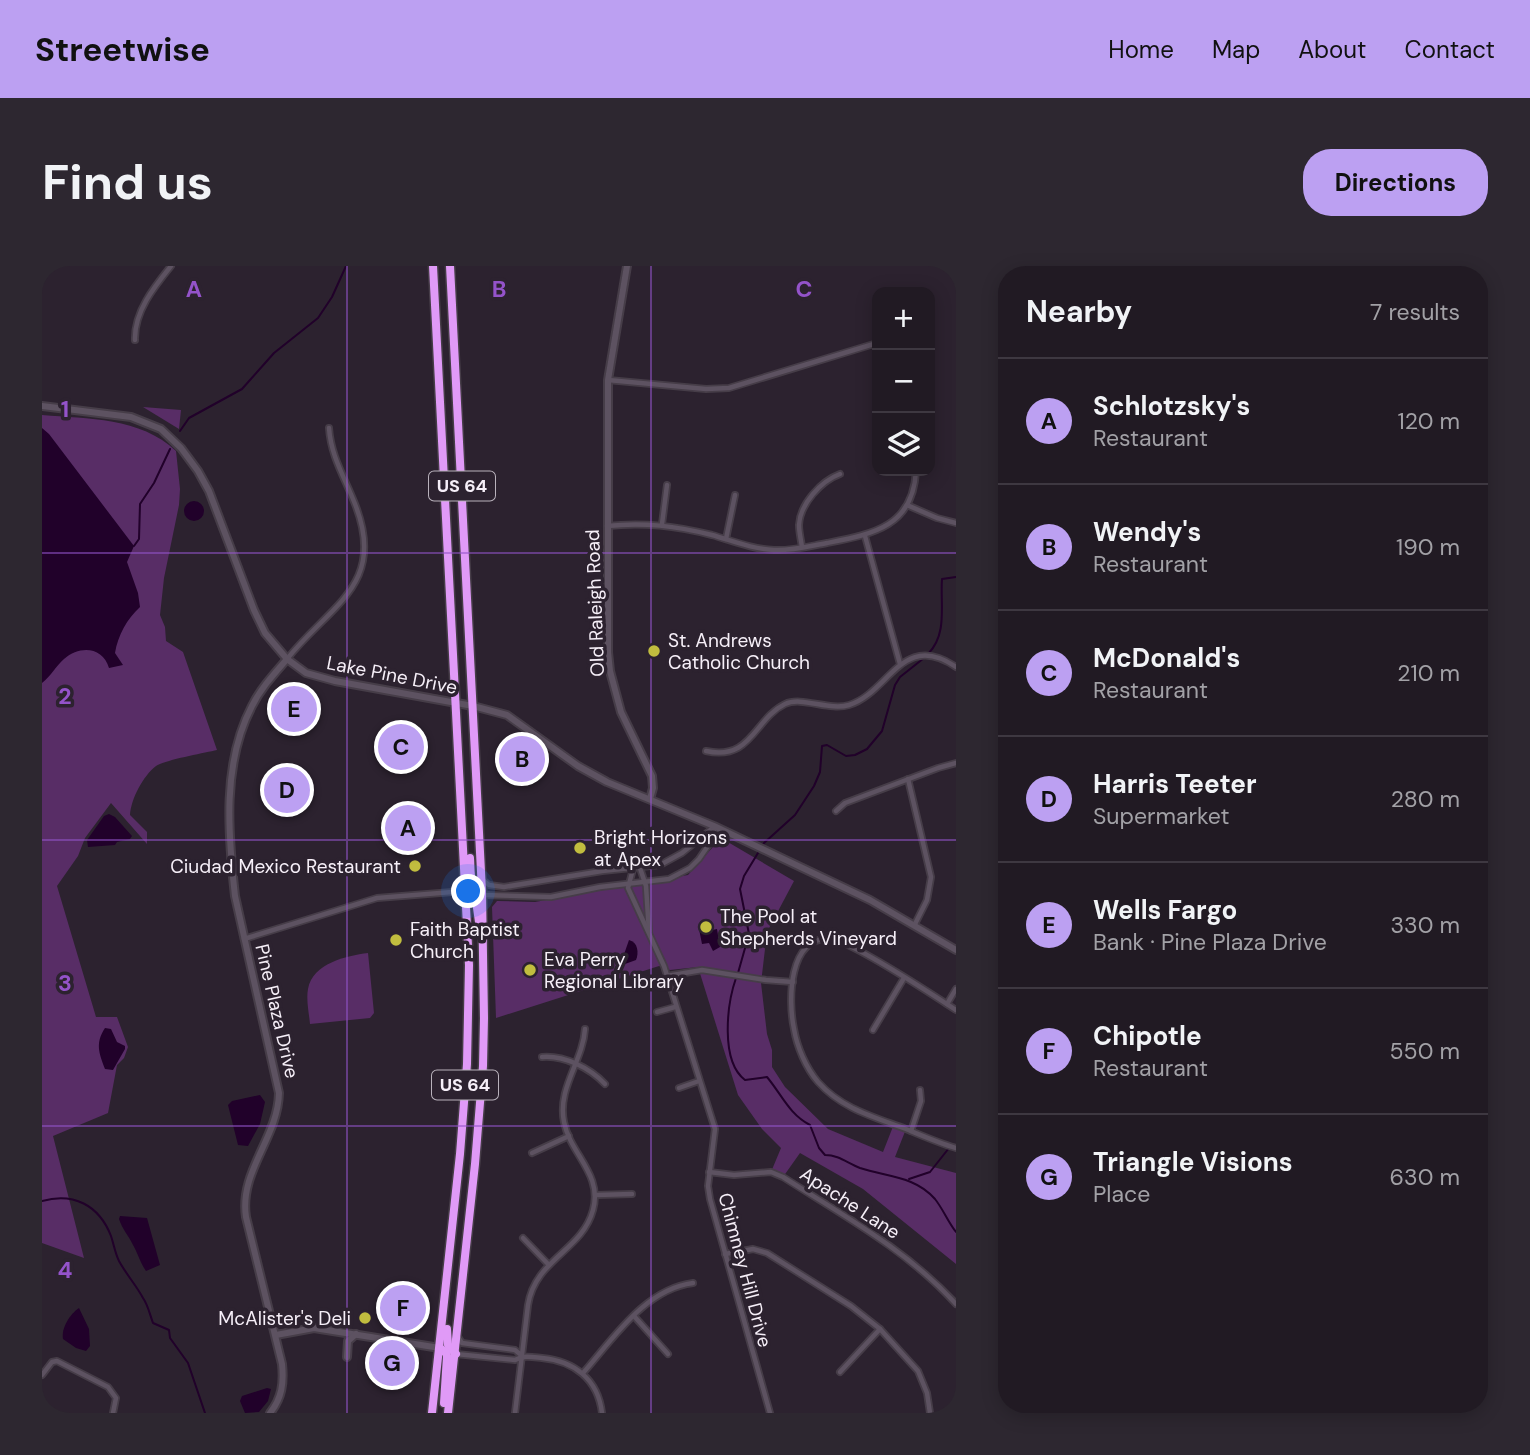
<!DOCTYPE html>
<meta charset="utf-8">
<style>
body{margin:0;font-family:"DM Sans",sans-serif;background:#2d2730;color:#f1f3f6}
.controls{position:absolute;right:21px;top:21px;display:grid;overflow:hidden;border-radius:14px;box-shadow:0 4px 18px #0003}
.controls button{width:63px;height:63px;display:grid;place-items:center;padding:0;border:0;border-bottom:2px solid #3e3841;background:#211a23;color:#f1f3f6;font:35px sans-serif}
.you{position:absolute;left:427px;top:626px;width:24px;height:24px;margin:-18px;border:5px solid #fff;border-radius:50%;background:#1a73e8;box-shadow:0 0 0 10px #1a73e833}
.badge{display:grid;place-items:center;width:46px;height:46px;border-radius:50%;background:#bca0f2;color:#111;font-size:23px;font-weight:700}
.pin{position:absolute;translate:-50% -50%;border:4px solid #fff;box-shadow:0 2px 7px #0006}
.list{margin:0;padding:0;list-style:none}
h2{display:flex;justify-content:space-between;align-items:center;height:91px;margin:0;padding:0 28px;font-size:30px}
h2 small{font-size:23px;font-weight:400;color:#a2a1a6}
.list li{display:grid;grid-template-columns:46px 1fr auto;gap:21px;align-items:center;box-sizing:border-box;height:126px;padding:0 28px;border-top:2px solid #3e3841}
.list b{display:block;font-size:26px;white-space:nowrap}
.list p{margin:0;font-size:23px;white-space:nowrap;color:#a2a1a6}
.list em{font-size:23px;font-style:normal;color:#a2a1a6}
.icon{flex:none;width:38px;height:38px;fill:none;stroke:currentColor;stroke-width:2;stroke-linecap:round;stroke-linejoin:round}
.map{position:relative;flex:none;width:914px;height:1147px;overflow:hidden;border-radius:28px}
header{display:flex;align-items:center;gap:42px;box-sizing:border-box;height:98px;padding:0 35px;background:#bca0f2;color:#111}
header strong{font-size:33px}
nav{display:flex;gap:38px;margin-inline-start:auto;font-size:24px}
.intro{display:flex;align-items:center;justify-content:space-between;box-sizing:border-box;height:168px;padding:0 42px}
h1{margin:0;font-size:49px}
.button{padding:18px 32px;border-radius:28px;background:#bca0f2;color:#111;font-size:24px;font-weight:700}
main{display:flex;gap:42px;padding:0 42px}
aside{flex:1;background:#211a23;border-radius:28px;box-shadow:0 4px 18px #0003}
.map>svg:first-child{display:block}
</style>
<header>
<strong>Streetwise</strong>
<nav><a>Home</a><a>Map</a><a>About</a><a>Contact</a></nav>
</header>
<div class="intro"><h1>Find us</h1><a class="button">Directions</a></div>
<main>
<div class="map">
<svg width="914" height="1147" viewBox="0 0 914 1147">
<rect width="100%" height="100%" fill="#2c222f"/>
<g fill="#582d66">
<path d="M101,141L139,144L137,163Z"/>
<path d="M0,149C46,153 98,151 134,185L138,223L137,239L122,312L118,349L123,361L124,375L141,386L175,484C162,487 123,494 114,500C101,510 89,533 88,549L105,566V578L69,537L43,572L36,590L15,620L54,751H75L86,781L82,792L75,799L66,847L11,870L42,992L0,977Z"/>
<path d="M679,572L752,615L725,666L719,717L725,768L730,784V801L743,821L786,863L841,886L852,858L864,863L853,891L914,907V998L821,923L758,887L741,911L729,906L739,882L720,863L696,829L656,701L628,704L617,700L454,752L450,641L455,635L493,636L646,609Z"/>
<path d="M326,687L332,747L328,752L268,758C267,747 264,734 266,723C271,697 304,690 326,687Z"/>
</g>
<g fill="#21012a">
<path d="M0,162L7,168L92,280L85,296L96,327L98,341C85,353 76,369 73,387L81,399L67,402C61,381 38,379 22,393C14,400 9,410 0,417Z"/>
<circle cx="152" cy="245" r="10"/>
<path d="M67,548L73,551L90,570L88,573L75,576L73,579L46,581L45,574L62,550Z"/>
<path d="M662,660L666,665L675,663L678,681L671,685L667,677L660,678L657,663Z"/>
<path d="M587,674C596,676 597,687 594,694L583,698L580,694Z"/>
<path d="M63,762L69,763L75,776L83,780V783L71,804L63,803C57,787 53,777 63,762Z"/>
<path d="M218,829L223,836L218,858L206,880L196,879L186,839L190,835Z"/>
<path d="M78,950L105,952L118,999L104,1005C98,996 96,988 91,979C87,970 80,963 77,953Z"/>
<path d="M37,1042L47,1063L48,1080L44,1085L34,1082L21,1073C19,1062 28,1048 37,1042Z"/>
<path d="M225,1122L229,1123L226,1135L217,1146L203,1147L198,1135L200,1130Z"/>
</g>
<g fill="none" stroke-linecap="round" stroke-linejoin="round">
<g stroke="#21012a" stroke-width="2">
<path d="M138,165L147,152L200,123L232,87L276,52L290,31L304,0"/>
<path d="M92,280L97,273L98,238L112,217L128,183"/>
<path d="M886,388C906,368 898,338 900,313L914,311"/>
<path d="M696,707L707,668L698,623L702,610L722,577L753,549L772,520L778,506L780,480L785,479L804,490L813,489L825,483L840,465L853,419L858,411L882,392"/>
<path d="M694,712C685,738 678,795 703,814L725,811C740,829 747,848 768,859L777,882L783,889C797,889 805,897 818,902C845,911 873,910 893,933C901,943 906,956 914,966"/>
<path d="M867,913L888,906L907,882"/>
<path d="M0,935C31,926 57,939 69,970C72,979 73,987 77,995C84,1008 94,1019 101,1032C106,1039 108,1049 111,1057L127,1064L128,1072L146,1097L163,1147"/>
</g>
<g stroke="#463d48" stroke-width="8">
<g id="street">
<path d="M93,74C92,46 112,21 129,0"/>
<path d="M566,114L664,123L687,122L835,77"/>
<path d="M865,239L895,252L914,257"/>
<path d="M620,258L625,219"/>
<path d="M565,260C602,256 634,260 670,269C691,275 710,283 732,284C750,285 768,280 785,277C831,268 871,261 874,205"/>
<path d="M823,270L858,398"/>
<path d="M684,273L693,229"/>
<path d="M760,281C759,274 757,266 757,259C758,238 779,215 798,208"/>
<path d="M245,393C288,339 345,319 313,238C303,212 289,191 287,162"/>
<path d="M664,485C710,495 712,453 743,438C760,430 787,445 807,439C847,427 860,364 914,401"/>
<path d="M866,513L889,611L885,634L873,658"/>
<path d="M794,545L803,537L896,502L914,497"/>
<path d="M598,602L604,620L607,666"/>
<path d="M591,603L586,622L622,700L673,863L666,920L668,933L728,1147"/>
<path d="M441,614L447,619L462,621L560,605L618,599L640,587L672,561"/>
<path d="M441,629L509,631L558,621L627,613L648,602L657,593L672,571V560"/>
<path d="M202,673L335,632L423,625"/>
<path d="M625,710L660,704L724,714L751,716"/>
<path d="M905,738L914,723"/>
<path d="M914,744C891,729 811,676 789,673C746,669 746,735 752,763C755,781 764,802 776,816C800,843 832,851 864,863C881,870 897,877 914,882"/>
<path d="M615,746L633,741"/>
<path d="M831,764L862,712"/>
<path d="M500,791C522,789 548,802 563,818"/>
<path d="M637,822L657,815"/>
<path d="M869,865L879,835L878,824"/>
<path d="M490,887L527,870"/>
<path d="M667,906L692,909L729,906L741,911C802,950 865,984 914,1038"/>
<path d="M554,929L590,928"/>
<path d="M481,972L506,998"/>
<path d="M683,988L711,983L725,987L809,1040L838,1063L876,1105L885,1127L888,1147"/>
<path d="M592,1050L626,1088"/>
<path d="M416,1071L420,1077L473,1084L479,1089"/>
<path d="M414,1088L473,1094C482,1089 490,1091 500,1092C532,1095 556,1113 560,1147"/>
<path d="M798,1106L838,1063"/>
<path d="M541,1107C571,1073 603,1023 651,1017"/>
<path d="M0,1109L10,1096L15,1095L66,1121L74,1132L71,1147"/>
<path d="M473,1147L486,1039C493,993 540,985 551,944C561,908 528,888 522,856C515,822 541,795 543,763"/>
</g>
</g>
<g stroke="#463d48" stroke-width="10">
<g id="secondary">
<path d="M585,0L566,114V386L568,405L579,446L610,510L611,522L608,533"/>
<path d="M0,140L89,151L119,163L139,182L156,205L167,225L212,344L223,367L245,393L264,407L293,415L431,440L465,449L536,500L565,516L672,560L828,634L914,684"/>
<path d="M234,1069L272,1062L398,1082"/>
<path d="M305,1091L306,1075L314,1068"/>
<path d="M228,1147C240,1132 242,1117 240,1098L204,951C197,905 236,872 237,827L193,630C186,568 180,497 210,440C219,422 232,408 245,393"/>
</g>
</g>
<g stroke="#463d48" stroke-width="11">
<g id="highway">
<path d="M428,592C429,605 427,621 438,628"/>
<path d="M424,625L434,635L437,656"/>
<path d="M405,1063L406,1079L414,1088"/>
<path d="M398,1082L404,1087L405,1090L402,1137"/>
<path d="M390,1147L418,888L425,798L427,699L391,0"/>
<path d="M406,1147L433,898L441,800L442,752L440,625L408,0"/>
</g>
</g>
<use href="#street" stroke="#5d5261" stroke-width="4.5"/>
<use href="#secondary" stroke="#5d5261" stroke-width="6"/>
<use href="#highway" stroke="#e09af7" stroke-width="8"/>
</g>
<path fill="none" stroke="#9453ca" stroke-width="2" stroke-opacity="0.55" d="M305,0V1147M609,0V1147M0,287H914M0,574H914M0,860H914"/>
<g fill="#c1bd3f" stroke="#2c222f" stroke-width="2.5">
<circle cx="612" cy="385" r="7"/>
<circle cx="538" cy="582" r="7"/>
<circle cx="373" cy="600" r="7"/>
<circle cx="664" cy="661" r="7"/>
<circle cx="354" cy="674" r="7"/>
<circle cx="488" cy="704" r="7"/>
<circle cx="323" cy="1052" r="7"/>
</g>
<g text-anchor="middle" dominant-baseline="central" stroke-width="7" stroke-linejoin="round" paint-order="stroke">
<g fill="#2c222f" stroke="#b9b2bc" stroke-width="2">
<rect x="387" y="205.5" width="66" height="29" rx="5"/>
<rect x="390" y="804.5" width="66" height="29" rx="5"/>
</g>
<g font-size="18" font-weight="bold" fill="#f6eff8">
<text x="420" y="220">US 64</text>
<text x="423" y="819">US 64</text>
</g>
<g font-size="19" fill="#f6eff8" stroke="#2c222f">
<text transform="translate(553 337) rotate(-92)">Old Raleigh Road</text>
<text transform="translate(350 409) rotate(11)">Lake Pine Drive</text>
<text transform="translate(235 745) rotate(77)">Pine Plaza Drive</text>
<text transform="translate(808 937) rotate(33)">Apache Lane</text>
<text transform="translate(703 1004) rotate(75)">Chimney Hill Drive</text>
</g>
<g font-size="19" fill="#f6eff8" stroke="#2c222f" text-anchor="start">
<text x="626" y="374">St. Andrews<tspan x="626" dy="22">Catholic Church</tspan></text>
<text x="552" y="571">Bright Horizons<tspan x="552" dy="22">at Apex</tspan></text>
<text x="359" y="600" text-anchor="end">Ciudad Mexico Restaurant</text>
<text x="678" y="650">The Pool at<tspan x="678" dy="22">Shepherds Vineyard</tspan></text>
<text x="368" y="663">Faith Baptist<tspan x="368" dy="22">Church</tspan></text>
<text x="502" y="693">Eva Perry<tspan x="502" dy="22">Regional Library</tspan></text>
<text x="309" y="1052" text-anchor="end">McAlister's Deli</text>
</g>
</g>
<g font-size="23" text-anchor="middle" font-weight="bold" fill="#9453ca" stroke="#2c222f" stroke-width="7" stroke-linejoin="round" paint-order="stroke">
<text x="152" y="31">A</text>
<text x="457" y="31">B</text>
<text x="762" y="31">C</text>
<text x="23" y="151">1</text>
<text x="23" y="438">2</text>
<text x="23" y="725">3</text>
<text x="23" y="1012">4</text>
</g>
</svg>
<div class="controls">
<button>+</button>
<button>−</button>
<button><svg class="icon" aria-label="layers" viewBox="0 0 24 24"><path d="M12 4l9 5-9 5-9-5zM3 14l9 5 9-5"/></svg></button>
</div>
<div class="you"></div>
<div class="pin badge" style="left:366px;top:562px">A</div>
<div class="pin badge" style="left:480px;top:493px">B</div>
<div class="pin badge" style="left:359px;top:481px">C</div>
<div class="pin badge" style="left:245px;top:524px">D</div>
<div class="pin badge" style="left:252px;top:443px">E</div>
<div class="pin badge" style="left:361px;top:1042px">F</div>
<div class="pin badge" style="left:350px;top:1097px">G</div>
</div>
<aside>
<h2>Nearby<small>7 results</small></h2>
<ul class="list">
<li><span class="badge">A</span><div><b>Schlotzsky's</b><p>Restaurant</p></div><em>120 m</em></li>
<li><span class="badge">B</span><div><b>Wendy's</b><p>Restaurant</p></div><em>190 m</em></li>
<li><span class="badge">C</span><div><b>McDonald's</b><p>Restaurant</p></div><em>210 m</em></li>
<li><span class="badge">D</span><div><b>Harris Teeter</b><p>Supermarket</p></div><em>280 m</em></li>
<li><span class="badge">E</span><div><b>Wells Fargo</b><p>Bank · Pine Plaza Drive</p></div><em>330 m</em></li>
<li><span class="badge">F</span><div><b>Chipotle</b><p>Restaurant</p></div><em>550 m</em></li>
<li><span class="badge">G</span><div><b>Triangle Visions</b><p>Place</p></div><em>630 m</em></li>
</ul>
</aside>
</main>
